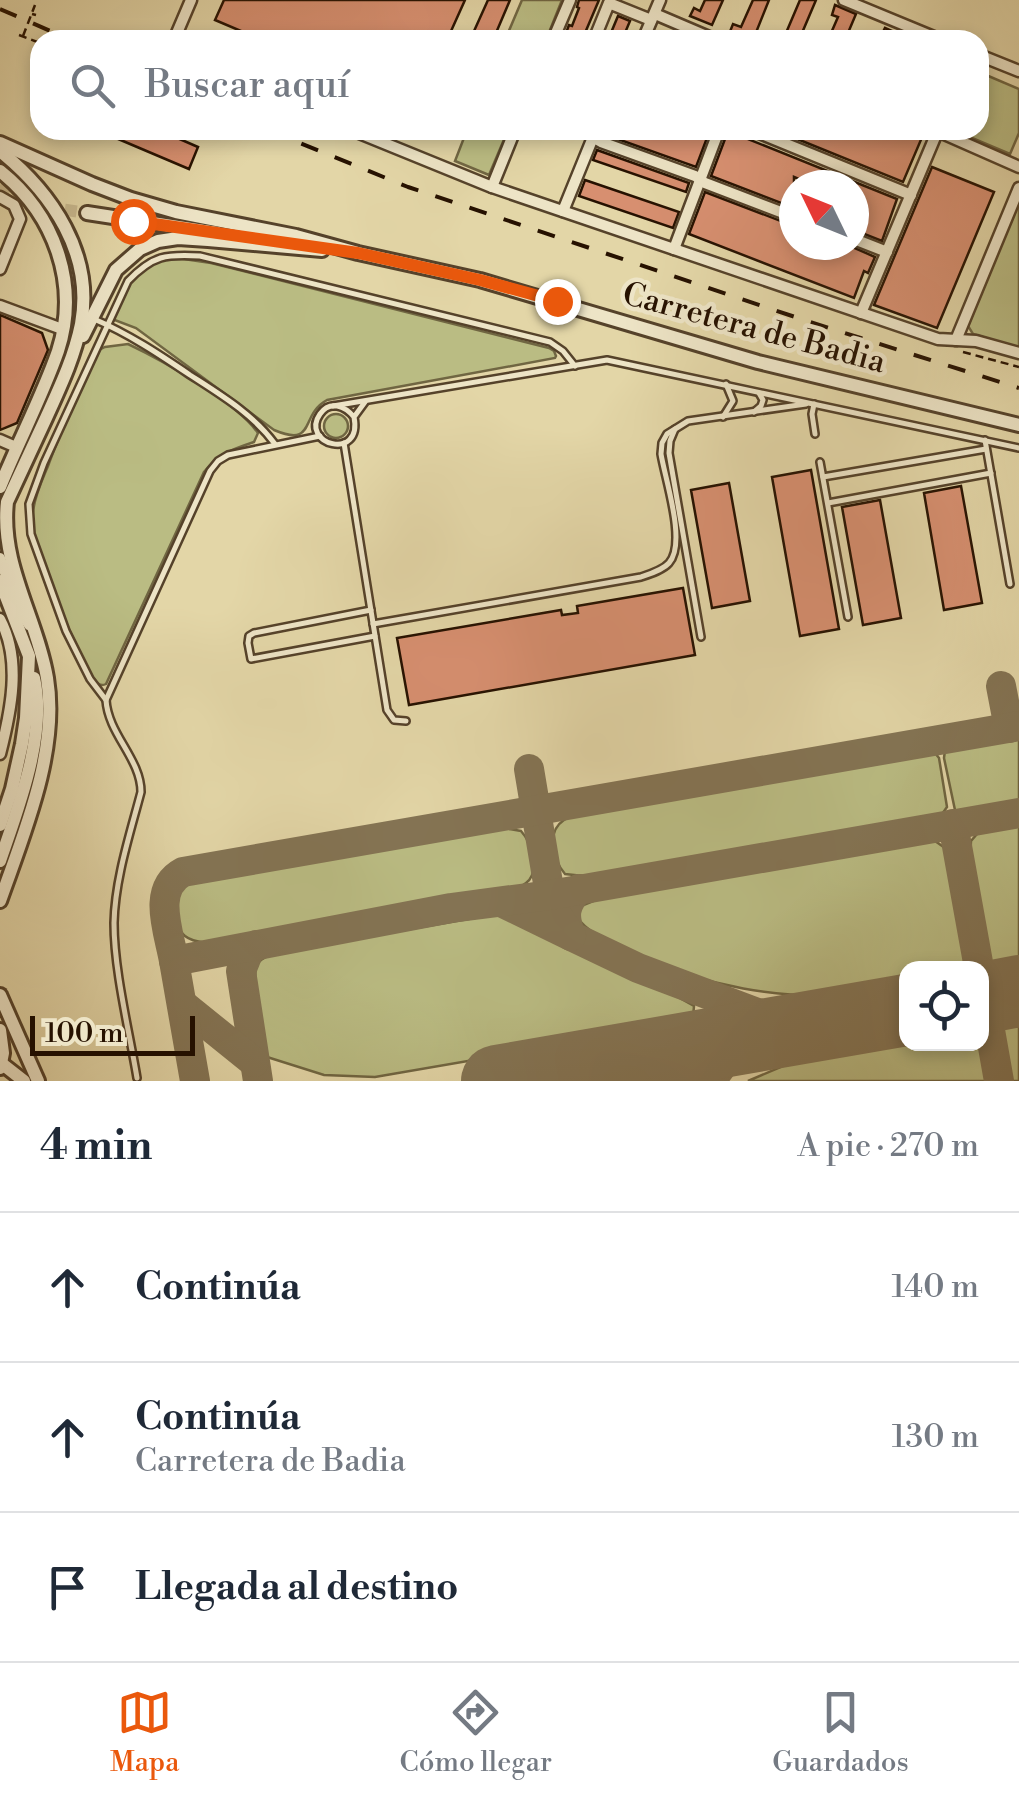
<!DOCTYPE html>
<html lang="es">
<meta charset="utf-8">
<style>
body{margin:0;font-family:"Libre Bodoni",serif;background:#f6f6f7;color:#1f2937}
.controls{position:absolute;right:30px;bottom:30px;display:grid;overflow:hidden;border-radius:20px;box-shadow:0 5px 15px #0003}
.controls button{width:90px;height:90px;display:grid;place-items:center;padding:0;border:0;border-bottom:2px solid #e0e1e3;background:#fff;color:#1f2937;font:50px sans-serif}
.compass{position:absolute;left:779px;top:170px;width:90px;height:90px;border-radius:50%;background:#fff;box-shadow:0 5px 15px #0003;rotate:313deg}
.scale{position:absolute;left:30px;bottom:25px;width:165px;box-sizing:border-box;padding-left:10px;border:5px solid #261100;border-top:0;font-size:28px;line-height:35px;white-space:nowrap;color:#261100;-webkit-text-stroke:8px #ede4c6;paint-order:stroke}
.stop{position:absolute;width:30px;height:30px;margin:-22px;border:8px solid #ea580c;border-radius:50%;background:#fff}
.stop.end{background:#ea580c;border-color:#fff;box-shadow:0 2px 10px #0008}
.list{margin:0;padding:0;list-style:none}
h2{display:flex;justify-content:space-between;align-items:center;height:130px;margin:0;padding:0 40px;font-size:42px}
h2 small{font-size:32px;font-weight:400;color:#747a83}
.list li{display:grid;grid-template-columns:65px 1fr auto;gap:30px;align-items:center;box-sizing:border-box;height:150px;padding:0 40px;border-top:2px solid #e0e1e3}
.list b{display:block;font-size:38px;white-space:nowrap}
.list p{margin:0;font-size:32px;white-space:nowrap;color:#747a83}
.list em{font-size:32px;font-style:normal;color:#747a83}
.icon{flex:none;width:55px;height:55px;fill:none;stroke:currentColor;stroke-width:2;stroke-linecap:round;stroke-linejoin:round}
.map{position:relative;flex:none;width:1019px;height:1081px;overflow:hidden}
.search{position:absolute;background:#fff;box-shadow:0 5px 15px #0003;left:30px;right:30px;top:30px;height:110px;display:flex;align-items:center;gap:25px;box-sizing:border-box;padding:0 35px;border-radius:30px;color:#747a83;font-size:38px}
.sheet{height:580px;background:#fff}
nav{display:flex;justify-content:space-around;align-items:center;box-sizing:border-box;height:140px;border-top:2px solid #e0e1e3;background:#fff;font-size:28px;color:#747a83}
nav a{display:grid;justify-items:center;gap:5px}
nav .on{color:#ea580c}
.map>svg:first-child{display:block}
</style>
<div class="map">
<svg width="1019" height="1081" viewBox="0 0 1019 1081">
<rect width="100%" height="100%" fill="#e3d6a7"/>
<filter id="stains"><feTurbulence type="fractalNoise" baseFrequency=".002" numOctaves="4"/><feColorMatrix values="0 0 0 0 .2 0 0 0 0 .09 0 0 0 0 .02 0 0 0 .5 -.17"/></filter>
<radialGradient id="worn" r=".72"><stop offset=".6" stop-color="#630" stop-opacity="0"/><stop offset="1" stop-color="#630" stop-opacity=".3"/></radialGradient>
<g fill="#babc83" stroke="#706642" stroke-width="2.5">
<path d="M522,0H562L546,40H505Z"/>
<path d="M979,72L1019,89V133L1010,154L953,130H979Z"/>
<path d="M467,130H508L489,175L455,161Z"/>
<path d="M1019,202V348L973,334L968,326Z"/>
<path d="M170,257L211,263L549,348L554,351L556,356L555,358L327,400C299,415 317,448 274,430L136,328L112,319C128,282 130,271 170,257Z"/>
<path d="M128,344C164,361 236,402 258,433L254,442C233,449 218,454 204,472L106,684C100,687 97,683 93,678C75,643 27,548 33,511C35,495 42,480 48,466C62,427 80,389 97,351L105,347Z"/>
<circle cx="336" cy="426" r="12"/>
<path d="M1019,735V803L963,813L955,810L944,758L945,750L952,747Z"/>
<path d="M926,752L935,753L939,758L947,807L940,817L593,877L565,874C558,866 554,855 553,844C551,816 579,814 600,808Z"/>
<path d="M1019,822V965L997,968L989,964L986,957L970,861L971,841L977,834L1002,825Z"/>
<path d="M504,828L521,831C531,842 541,872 526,883C518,889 505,892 495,895L226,942C213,943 195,944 185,936C171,924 172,893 188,884C195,880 204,879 212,876L467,832Z"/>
<path d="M905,841H935L945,848L962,920L969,968H906V985C889,988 870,992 852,994C780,1000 705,986 639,956C618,947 594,937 579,920L578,913L581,906L613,893Z"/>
<path d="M498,914L513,919L676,996L694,1006L693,1017L682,1024L375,1077L324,1075L267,1057C264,1041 249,974 258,963C264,955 279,953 288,950Z"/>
<path d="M1019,1017V1081H1007L999,1030L1006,1020Z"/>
<path d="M906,1037V1044H982V1037L989,1081H748L797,1060Z"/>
</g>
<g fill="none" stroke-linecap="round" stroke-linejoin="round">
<g stroke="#847454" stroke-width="30">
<path d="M1001,686L1009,728"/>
<path d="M953,824L979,968"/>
<path d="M579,889C564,905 563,916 571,936L638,968L797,1028"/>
<path d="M501,902L571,936L556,914L550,895L529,769"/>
<path d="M257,945L249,951L241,971L258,1081"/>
<path d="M174,961C169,932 151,889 183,872L1019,726"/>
<path d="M982,985L999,1081"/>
<path d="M182,1004L254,1062"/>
<path d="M195,1081L174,961L451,908L550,895L1019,813"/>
<path d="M711,1081L727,1059L737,1040"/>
</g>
<g stroke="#847454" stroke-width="72">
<path d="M982,998L1019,991"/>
<path d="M497,1081L906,1010"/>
</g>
</g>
<g fill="#d78f70" stroke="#261100" stroke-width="2.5">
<path d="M224,0H465L447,40H262L215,20Z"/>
<path d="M488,0H510L493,40H470Z"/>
<path d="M579,0H599L582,40L566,33L569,25L572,26L579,8L577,7Z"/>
<path d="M705,0H723L712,25L690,16L694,8L700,11Z"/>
<path d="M753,0H769L753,40H744L729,34L733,24L741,27Z"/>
<path d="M800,0H816L799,40H783Z"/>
<path d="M835,5L856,14L845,40H828L838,17L832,15Z"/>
<path d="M618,16L630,21L622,40H608Z"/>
<path d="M885,28L912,40H879Z"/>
<path d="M97,130H159L198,147L189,169Z"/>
<path d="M611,130H710L696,167L609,136Z"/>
<path d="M775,130H912L923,135L903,182Z"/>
<path d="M728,131L897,199L882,241L854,230V185H813L794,177V208L711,176Z"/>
<path d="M597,150L689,183L686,192L593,160Z"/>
<path d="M932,167L994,192L937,328L874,305Z"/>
<path d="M585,180L679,212L673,228L579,196Z"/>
<path d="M705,192L794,226V245H848L875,257L868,273L864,271L854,298L689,234Z"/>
<path d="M0,315L42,333L48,350L17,423L0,430Z"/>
<path d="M811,470L839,629L800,636L772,477Z"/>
<path d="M729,483L750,601L712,608L691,490Z"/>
<path d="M961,486L982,603L944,610L924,493Z"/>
<path d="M880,500L901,618L863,625L842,507Z"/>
<path d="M683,588L695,655L409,705L397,638L561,610L562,615L578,613L577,606Z"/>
</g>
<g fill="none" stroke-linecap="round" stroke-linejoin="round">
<g stroke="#c7b88e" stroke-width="12" stroke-dasharray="12 6" stroke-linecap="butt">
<path d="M0,185L28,201"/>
<path d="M47,207L87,213"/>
</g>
<g stroke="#55422a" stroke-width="10">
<g id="service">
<path d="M94,319C129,334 159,354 190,375C221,395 253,414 275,444"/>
<path d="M814,404L812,414L815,434"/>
<path d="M333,406L607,360L1019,448"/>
<path d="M754,412L761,406L763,400L759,393"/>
<path d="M354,417C345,406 330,400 320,414C299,444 363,462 354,417L365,402"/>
<path d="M723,417L733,401L726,384"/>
<path d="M675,429L670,441L669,453L701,637"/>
<path d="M985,440L1010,584"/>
<path d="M344,443L387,710L394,720L406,721"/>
<path d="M820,462L848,617"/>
<path d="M823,477L986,449"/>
<path d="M828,503L991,473"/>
<path d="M371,610L254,633L249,636L248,643L251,659L375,636"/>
<path d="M373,624L641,577C650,574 663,570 669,563C687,543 665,479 661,454L662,443L667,434L688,421L806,404"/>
<path d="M106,700L90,679L66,631L31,534L29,504L44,463L128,281C153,255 166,254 200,256L550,342L563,351L575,366"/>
<path d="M137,1078C129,1030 114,970 114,923C115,879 130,834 141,792C141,759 108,734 106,700L210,471L218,461L228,455L320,436"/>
</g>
</g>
<g stroke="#55422a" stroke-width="15">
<g id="minor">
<path d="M844,0L941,40"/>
<path d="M655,14L716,40"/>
<path d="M174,40L191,0"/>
<path d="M553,40L570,0"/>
<path d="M594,40L609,3L651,20"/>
<path d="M643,40L660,0"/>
<path d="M979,55L1019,71"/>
<path d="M352,130L492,187L938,339L976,341L1019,353"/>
<path d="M752,130L911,195"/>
<path d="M935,130L1019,167"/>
<path d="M592,137L601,142L695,176L705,183L794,217"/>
<path d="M492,187L515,130"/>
<path d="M0,197L14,205L20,219L0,269"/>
<path d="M563,211L596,130"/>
<path d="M854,239L887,252"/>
<path d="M674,249L719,130"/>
<path d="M0,306L62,329"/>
<path d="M861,313L938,130"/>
<path d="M956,340L1019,188"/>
<path d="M0,440L16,447"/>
<path d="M0,558L16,605L29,625"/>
<path d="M0,619C22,660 11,711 0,754"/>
</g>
</g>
<g stroke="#55422a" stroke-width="18">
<g id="tertiary">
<path d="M0,143L92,184L131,199L176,212L296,236L358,253L480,280L758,362L1019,425"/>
<path d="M0,151C52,193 94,254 81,324C74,358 60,387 46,418C33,446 20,474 7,502C0,565 37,618 47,678C59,751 24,833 0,901"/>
<path d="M0,171C54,214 80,283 58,351C42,397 18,442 0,487"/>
<path d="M87,213L217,233"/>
<path d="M83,336L116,270L140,249L158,241L178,238L208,240L322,250"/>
<path d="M0,581L29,656L26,718L22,744L12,789L0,825"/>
<path d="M0,861C18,808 47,735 34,678"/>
<path d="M0,995L38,1081"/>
<path d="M0,1030L3,1053L0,1068"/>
<path d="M1,1063L24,1081"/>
</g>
</g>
<g stroke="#261100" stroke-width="2.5" stroke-dasharray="8 5" stroke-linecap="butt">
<path d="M32,14L36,15"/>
<path d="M19,35L40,43"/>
<path d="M963,352L1019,367"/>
</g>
<use href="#service" stroke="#ede4c6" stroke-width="5"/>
<use href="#minor" stroke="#ede4c6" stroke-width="10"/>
<use href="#tertiary" stroke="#ede4c6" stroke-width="12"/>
<g stroke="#261100" stroke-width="4" stroke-dasharray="18 18" stroke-linecap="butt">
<path d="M0,9L71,40"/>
<path d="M268,130L408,187L813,323L1019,388"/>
</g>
<path stroke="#261100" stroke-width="2.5" stroke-dasharray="8 5" stroke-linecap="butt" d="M23,36L35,5"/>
</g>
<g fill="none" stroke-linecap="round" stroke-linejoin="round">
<path stroke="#ea580c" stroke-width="12" d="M133,221L358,253L480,280L557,301"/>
</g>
<g text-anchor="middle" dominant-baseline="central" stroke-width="9" stroke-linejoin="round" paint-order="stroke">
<g font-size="32" fill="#261100" stroke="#ede4c6">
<text transform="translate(754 328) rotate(15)">Carretera de Badia</text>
</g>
</g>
<rect width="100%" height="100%" filter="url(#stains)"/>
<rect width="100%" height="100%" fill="url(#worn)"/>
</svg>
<div class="controls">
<button><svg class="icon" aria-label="locate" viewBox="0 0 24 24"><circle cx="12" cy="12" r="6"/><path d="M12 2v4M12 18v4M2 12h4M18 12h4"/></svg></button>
</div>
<svg class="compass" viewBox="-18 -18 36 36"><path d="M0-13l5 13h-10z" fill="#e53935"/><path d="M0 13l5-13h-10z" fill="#747a83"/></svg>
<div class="scale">100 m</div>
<div class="stop" style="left:133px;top:221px"></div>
<div class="stop end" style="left:557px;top:301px"></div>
<div class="search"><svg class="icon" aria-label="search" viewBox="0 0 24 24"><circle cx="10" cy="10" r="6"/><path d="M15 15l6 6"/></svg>Buscar aquí</div>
</div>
<section class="sheet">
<h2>4 min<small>A pie · 270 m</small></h2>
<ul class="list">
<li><svg class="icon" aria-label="ahead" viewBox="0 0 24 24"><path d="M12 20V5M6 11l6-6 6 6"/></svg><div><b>Continúa</b></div><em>140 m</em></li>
<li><svg class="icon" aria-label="ahead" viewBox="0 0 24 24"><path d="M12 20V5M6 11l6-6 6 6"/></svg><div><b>Continúa</b><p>Carretera de Badia</p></div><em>130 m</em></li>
<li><svg class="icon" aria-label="arrive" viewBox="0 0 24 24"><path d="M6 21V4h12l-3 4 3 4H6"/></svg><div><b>Llegada al destino</b></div></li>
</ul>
</section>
<nav>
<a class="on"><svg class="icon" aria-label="map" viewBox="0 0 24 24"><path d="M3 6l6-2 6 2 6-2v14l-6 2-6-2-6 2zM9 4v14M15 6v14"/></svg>Mapa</a>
<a><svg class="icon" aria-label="directions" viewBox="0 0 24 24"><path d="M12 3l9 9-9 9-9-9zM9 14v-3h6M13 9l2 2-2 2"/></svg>Cómo llegar</a>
<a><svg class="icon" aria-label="saved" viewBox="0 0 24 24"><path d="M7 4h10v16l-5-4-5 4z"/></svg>Guardados</a>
</nav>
